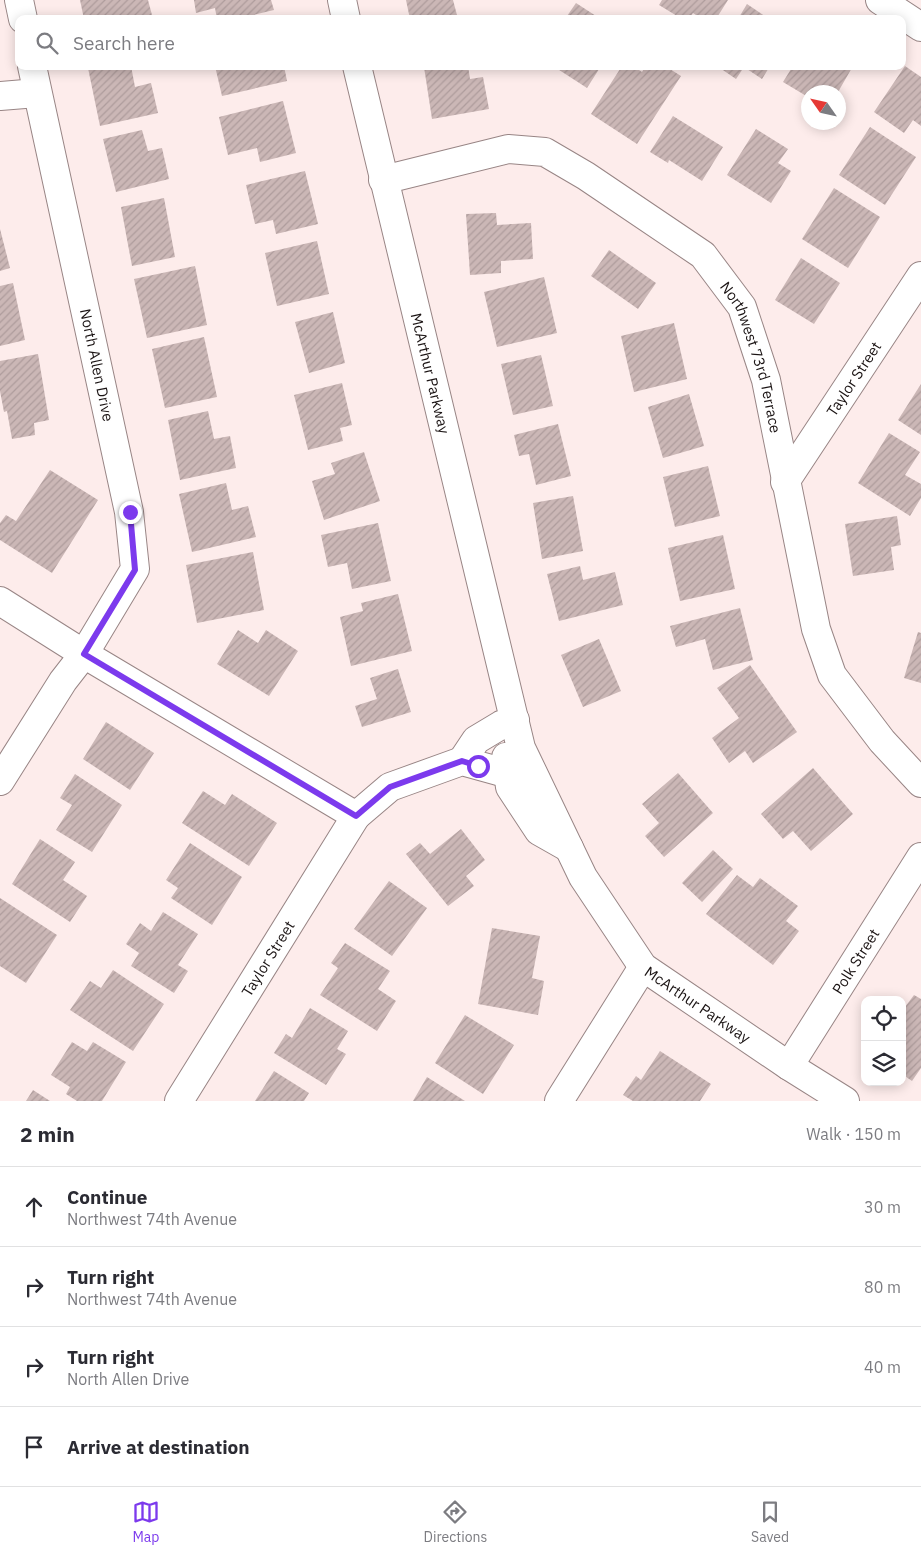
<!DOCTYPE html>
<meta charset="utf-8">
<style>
body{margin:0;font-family:"IBM Plex Sans",sans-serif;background:#f7f7f7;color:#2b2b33}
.controls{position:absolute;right:15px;bottom:15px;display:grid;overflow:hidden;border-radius:10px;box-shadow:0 2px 12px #0003}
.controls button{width:45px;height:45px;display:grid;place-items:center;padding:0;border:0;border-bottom:1px solid #e1e1e2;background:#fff;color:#2b2b33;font:25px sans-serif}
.compass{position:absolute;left:801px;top:85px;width:45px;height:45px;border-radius:50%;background:#fff;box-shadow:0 2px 12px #0003;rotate:304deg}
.stop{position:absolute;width:15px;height:15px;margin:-11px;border:4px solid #7c3aed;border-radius:50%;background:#fff}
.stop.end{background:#7c3aed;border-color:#fff;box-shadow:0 1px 5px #0008}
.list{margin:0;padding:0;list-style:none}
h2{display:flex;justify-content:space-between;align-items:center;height:65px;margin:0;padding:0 20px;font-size:21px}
h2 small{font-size:16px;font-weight:400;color:#7c7c81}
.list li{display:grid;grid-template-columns:32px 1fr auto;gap:15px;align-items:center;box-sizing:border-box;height:80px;padding:0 20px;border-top:1px solid #e1e1e2}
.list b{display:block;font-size:19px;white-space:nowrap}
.list p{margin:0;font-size:16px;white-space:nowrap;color:#7c7c81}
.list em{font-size:16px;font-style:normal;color:#7c7c81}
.icon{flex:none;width:28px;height:28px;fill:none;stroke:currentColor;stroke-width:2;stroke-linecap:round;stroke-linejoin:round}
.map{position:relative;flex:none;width:921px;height:1101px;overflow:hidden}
.search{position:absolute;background:#fff;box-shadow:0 2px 12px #0003;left:15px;right:15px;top:15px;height:55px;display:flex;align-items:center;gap:12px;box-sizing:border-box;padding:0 18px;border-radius:10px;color:#7c7c81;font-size:19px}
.sheet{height:385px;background:#fff}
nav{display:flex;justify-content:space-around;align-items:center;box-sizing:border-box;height:70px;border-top:1px solid #e1e1e2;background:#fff;font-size:14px;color:#7c7c81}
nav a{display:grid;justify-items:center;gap:2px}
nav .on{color:#7c3aed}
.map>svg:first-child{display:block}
</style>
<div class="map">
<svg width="921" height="1101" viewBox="0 0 921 1101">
<defs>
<pattern id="building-hatch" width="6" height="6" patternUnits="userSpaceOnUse" patternTransform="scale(1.25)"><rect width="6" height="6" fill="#cbb7b6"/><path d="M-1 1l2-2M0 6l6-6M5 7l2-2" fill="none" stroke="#ae9c9c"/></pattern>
</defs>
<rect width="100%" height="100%" fill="#fdeceb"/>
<g fill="url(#building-hatch)">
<path d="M80,0H148L153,19H84Z"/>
<path d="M194,0H271L274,10L237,19H217L215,8L196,13Z"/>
<path d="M406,0H453L458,19H410Z"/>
<path d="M662,0H728L716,19H702L693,13L689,19H682L659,5Z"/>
<path d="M576,3L596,16L594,19H565Z"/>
<path d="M747,4L769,19H738Z"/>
<path d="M94,66H131L135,87L151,83L158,113L100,126L88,68Z"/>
<path d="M215,66H284L287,81L222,96Z"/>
<path d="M430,66H468L470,79L483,77L489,109L432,119L424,67Z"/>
<path d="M553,66H601L587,88Z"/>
<path d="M622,66H633L642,72L646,66H665L681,76L637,144L591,114Z"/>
<path d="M717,66H770L762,79L744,67L736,79Z"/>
<path d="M793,66H853L838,92H815L812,91L811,92H808V97L783,82Z"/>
<path d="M905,66L921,77V126L913,120L904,133L874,112Z"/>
<path d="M283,101L296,153L260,162L257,148L228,155L219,117Z"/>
<path d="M673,116L723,147L702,181L669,160L668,163L650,152Z"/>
<path d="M870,127L916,157L885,205L839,175Z"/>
<path d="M756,129L788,149L778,163L791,171L771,203L727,175Z"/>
<path d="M142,130L148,151L162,148L169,179L116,192L103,139Z"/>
<path d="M305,171L318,224L276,234L273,220L255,224L246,185Z"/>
<path d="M834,188L880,217L848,268L802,239Z"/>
<path d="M164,198L175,257L132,266L121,207Z"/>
<path d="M496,213L497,225L531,223L533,259L501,261V273L470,275L466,214Z"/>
<path d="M0,229L10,268L0,271Z"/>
<path d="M317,241L329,294L277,306L265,253Z"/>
<path d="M609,250L656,283L638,309L591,276Z"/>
<path d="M801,258L840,283L814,324L775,300Z"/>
<path d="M195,266L207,325L147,338L134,279Z"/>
<path d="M544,277L557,333L497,347L484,292Z"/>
<path d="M13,283L25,340L0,346V286Z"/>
<path d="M333,312L345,363L309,373L295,322Z"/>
<path d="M674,323L687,379L634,392L621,336Z"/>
<path d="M204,337L217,397L165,408L152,349Z"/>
<path d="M38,354L49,420L34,423L35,435L12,439L7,411L4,412L0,391V361Z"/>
<path d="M541,355L553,406L513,415L501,364Z"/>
<path d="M342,383L352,425L340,428L343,441L308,450L294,395Z"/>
<path d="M921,384V435L898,420Z"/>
<path d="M689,394L704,446L663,458L648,407Z"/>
<path d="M208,411L214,439L230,436L236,468L180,480L168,420Z"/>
<path d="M558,424L571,476L536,485L529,454L519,456L514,435Z"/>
<path d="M889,433L920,452L905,475L921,484V498L910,516L858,483Z"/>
<path d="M364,452L380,501L324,520L312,481L335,474L331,463Z"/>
<path d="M708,466L720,516L675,527L663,477Z"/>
<path d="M50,470L98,500L52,573L0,540V523L6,515L16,521Z"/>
<path d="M226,483L232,510L248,506L256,537L192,552L179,494Z"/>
<path d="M573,496L583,551L542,559L533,503Z"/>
<path d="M897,516L901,545L891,547L894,570L853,576L845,524Z"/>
<path d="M378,523L391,581L352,589L347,563L328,567L321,535Z"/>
<path d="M723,535L735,589L680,601L668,548Z"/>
<path d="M253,552L264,610L197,623L186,565Z"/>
<path d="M580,566L583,580L615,572L623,605L559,621L547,574Z"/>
<path d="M398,594L412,651L351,666L340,617L363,611L361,603Z"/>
<path d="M740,608L753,660L713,670L705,639L676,647L670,626Z"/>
<path d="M238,630L258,643L266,630L298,651L269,696L217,664Z"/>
<path d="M918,632L921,633V683L904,678Z"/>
<path d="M599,639L621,691L583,707L561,655Z"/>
<path d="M750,665L797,732L753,763L745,751L729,763L712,738L739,718L717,688Z"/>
<path d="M398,669L411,712L362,727L355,706L377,699L370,678Z"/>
<path d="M106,722L154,753L130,790L83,759Z"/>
<path d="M813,768L853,814L811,851L793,831L783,839L761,814Z"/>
<path d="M678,773L713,813L664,857L645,836L659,823L642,804Z"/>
<path d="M75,774L122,805L92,852L56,830L72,805L60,798Z"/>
<path d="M203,791L225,805L232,794L277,823L249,866L182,823Z"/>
<path d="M461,829L485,860L466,876L474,886L448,906L406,854L420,843L430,854Z"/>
<path d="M40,839L75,862L63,880L87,896L70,922L12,884Z"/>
<path d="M190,843L242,877L212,925L171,898L178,888L166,880Z"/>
<path d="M713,850L733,869L702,902L682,883Z"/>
<path d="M737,875L753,887L760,878L798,906L786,921L799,931L773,965L706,914Z"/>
<path d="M389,881L427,908L392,956L354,929Z"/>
<path d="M0,898L57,935L26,983L0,966Z"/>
<path d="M163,912L198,934L178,965L188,971L174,993L131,966L139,953L126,944L140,923L151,931Z"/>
<path d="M492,928L540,936L532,978L544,981L538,1015L478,1004Z"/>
<path d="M345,943L390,971L378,989L396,1001L377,1031L320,995L338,968L331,963Z"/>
<path d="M113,970L164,1004L133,1051L70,1010L90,981L101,988Z"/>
<path d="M914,995L921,999V1068L912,1081L902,1074V1011Z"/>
<path d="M310,1008L348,1031L337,1049L346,1054L326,1085L274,1053L286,1034L292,1038Z"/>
<path d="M465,1015L514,1045L483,1094L435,1063Z"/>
<path d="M72,1042L87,1051L93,1042L126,1062L102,1101H77L66,1094L70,1087L51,1075Z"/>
<path d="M660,1051L711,1084L700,1101H633L623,1095L636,1076L641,1080Z"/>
<path d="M274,1071L309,1093L304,1101H255Z"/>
<path d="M427,1077L465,1101H413Z"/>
<path d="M33,1090L50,1101H26Z"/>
</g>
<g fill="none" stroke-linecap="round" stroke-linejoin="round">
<g stroke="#988585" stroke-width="30">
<g id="street">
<path d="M19,0L23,19"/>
<path d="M342,0L346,19"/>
<path d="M880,0L921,27"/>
<path id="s1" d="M357,66L521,748L583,877L643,967L789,1066L845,1101"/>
<path d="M0,96L37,93"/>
<path id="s2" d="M383,180L508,149L545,152L586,176L703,255L742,307L766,380L816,629L832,675L882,741L921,783"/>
<path id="s3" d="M785,482L921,276"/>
<path d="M0,601L84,654L356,816L390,787L462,761L509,774"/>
<path d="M506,757L510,787L539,831L569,848"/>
<path d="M462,761L476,740L501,725L515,720"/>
<path d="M0,781L63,681L84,654L135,569L129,512L32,66"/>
<path id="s4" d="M789,1066L921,857"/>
<path id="s5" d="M179,1101L356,816"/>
<path d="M559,1101L643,967"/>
</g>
</g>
<use href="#street" stroke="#fff" stroke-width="28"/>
</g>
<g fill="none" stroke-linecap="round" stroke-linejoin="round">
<path stroke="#7c3aed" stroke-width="6" d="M130,512L135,570L84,654L356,816L390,787L462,761L478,766"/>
</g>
<g text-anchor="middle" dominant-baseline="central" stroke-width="4" stroke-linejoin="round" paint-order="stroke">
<g font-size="15" fill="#1a1313" stroke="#fefefe">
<text stroke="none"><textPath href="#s2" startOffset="470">Northwest 73rd Terrace</textPath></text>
<text transform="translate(97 365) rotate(78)">North Allen Drive</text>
<text stroke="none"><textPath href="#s1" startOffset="316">McArthur Parkway</textPath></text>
<text stroke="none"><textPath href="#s3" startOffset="124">Taylor Street</textPath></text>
<text stroke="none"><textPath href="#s5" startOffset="168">Taylor Street</textPath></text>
<text stroke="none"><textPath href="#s4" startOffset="124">Polk Street</textPath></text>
<text stroke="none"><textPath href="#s1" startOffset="1019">McArthur Parkway</textPath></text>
</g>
</g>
</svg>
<div class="controls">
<button><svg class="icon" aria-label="locate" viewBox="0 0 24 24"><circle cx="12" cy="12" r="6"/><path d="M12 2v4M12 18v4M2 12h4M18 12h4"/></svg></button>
<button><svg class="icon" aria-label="layers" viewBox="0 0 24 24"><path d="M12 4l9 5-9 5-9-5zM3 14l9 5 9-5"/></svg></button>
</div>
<svg class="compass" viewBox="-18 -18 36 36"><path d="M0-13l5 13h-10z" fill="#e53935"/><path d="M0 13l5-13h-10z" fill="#7c7c81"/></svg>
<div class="stop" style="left:478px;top:766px"></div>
<div class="stop end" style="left:130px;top:512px"></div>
<div class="search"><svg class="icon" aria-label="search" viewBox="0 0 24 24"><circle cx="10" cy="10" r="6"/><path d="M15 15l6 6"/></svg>Search here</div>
</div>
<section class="sheet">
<h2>2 min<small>Walk · 150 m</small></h2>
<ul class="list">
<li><svg class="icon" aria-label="ahead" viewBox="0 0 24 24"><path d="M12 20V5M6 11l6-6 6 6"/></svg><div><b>Continue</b><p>Northwest 74th Avenue</p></div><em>30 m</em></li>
<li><svg class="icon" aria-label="right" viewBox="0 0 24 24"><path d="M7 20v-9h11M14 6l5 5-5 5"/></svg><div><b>Turn right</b><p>Northwest 74th Avenue</p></div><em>80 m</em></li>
<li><svg class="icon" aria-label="right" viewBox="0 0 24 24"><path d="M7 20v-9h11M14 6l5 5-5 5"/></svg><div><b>Turn right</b><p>North Allen Drive</p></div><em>40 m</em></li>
<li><svg class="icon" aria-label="arrive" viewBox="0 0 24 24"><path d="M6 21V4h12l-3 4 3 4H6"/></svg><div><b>Arrive at destination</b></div></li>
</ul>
</section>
<nav>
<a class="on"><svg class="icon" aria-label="map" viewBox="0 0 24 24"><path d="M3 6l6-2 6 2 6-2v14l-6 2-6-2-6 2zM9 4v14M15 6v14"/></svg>Map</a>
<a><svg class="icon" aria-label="directions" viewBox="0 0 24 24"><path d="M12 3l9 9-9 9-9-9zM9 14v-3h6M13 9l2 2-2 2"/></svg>Directions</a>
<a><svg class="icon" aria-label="saved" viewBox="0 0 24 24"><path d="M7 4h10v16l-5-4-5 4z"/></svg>Saved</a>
</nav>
